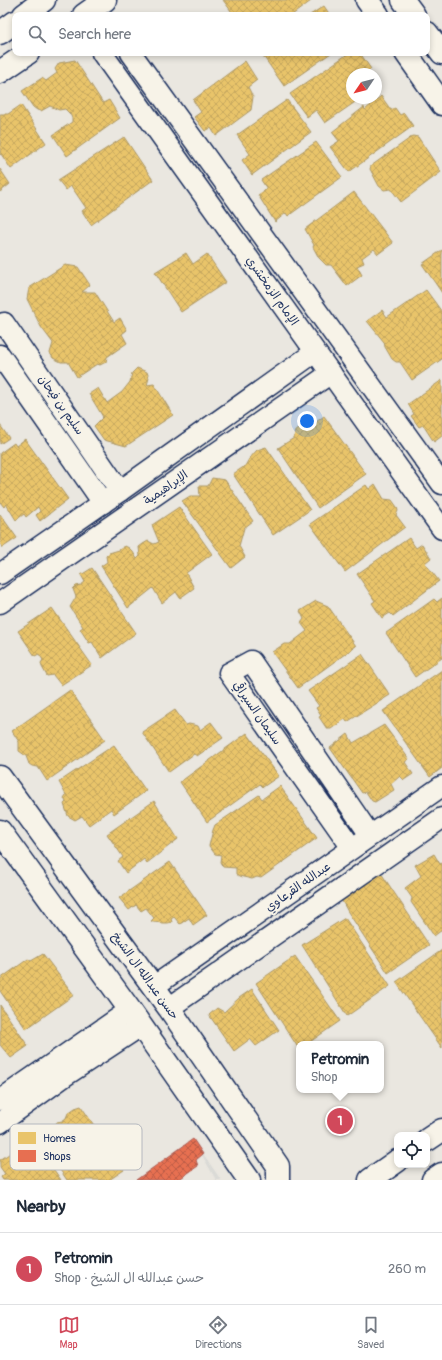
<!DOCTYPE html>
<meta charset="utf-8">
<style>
body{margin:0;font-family:Pangolin,"Playpen Sans Arabic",sans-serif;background:#f2f2f3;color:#1f2937}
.controls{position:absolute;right:12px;bottom:12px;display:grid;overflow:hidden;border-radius:8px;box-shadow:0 2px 6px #0003}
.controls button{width:36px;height:36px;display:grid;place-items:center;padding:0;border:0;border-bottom:1px solid #e0e1e3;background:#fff;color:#1f2937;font:20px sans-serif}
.compass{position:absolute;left:346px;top:68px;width:36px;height:36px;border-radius:50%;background:#fff;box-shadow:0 2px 6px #0003;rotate:235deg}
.you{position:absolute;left:307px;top:421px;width:14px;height:14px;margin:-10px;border:3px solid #fff;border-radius:50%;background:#1a73e8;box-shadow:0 0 0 6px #1a73e833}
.badge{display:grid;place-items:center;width:26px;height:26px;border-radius:50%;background:#d1495b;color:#fff;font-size:13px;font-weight:700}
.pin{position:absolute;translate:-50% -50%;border:2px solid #fff;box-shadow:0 1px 4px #0006}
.popup{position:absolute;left:296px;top:1041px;width:88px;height:52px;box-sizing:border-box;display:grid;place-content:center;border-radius:8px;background:#fff;filter:drop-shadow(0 1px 3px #0005);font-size:13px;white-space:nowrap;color:#747a83}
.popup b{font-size:15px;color:#1f2937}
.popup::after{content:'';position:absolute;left:50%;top:100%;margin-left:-8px;border:8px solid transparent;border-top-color:#fff}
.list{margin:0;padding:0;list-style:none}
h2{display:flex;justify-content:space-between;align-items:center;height:52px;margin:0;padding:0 16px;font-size:17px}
h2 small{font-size:13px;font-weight:400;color:#747a83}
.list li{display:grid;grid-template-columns:26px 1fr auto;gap:12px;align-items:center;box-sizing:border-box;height:72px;padding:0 16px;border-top:1px solid #e0e1e3}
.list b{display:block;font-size:15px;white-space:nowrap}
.list p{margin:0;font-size:13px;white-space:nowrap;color:#747a83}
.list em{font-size:13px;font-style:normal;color:#747a83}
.icon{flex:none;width:22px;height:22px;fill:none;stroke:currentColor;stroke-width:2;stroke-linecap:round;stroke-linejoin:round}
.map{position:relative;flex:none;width:442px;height:1180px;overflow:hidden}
.search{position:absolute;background:#fff;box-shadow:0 2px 6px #0003;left:12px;right:12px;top:12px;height:44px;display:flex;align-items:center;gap:10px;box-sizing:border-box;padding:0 14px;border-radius:8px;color:#747a83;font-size:15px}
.sheet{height:124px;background:#fff}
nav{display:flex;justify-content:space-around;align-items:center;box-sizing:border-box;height:56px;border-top:1px solid #e0e1e3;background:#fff;font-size:11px;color:#747a83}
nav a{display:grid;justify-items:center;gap:2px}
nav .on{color:#d1495b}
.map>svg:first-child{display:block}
</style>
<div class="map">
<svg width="442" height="1180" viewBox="0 0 442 1180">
<defs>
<pattern id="homes-cross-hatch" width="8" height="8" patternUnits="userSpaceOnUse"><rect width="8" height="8" fill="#e9c46a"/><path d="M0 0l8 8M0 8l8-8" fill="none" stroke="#c7a95e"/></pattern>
<pattern id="shops-cross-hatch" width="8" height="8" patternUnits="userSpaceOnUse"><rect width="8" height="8" fill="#e76f51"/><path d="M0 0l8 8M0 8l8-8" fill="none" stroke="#ba5c46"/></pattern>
</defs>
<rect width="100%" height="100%" fill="#eae7e0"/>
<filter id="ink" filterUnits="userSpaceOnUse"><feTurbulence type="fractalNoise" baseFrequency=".025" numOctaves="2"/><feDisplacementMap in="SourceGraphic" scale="8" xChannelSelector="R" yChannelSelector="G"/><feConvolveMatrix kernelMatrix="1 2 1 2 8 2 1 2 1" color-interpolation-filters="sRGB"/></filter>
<g filter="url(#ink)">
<path fill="#dadad6" d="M193,1139L221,1180H216Z"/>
<g fill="url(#homes-cross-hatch)" stroke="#ab9766">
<path d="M223,0H310L311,1L292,15H234Z"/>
<path d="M324,6L330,15H310Z"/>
<path d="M261,53H331L284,86Z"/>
<path d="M349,53H360L371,69L365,74H352V98H361L325,123L316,110L307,117L290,94Z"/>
<path d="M75,60L103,103L109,100L120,118L67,156L53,135L72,122V118L70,114L65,109L59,110L50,106L41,111L37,110L33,107L22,91L42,78L46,81L57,73L55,69L59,63Z"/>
<path d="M245,61L257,80L248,87L253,97L251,110L216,136L211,128L205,131L194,117L201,112L193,100Z"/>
<path d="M381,96L391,110L395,108L400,115L404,113L413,126L349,172L330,147L339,141L332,132L364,107L365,110Z"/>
<path d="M287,100L311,132L252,175L242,160L250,154L237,135Z"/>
<path d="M21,105L46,143L11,169L1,154L0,155V114H8Z"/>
<path d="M413,136L418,137L441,172L401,202L391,189L384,190L379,186L370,169L371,166Z"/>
<path d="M124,137L153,180L91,225L82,211L86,208L71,186L66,190L58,180Z"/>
<path d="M316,142L342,177L288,216L286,213L275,222L258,195L267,189L261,180Z"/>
<path d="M0,169L10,184L0,192Z"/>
<path d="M354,192L393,243L378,254L374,249L362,258L364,263L357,266L362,275L347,286L331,265H326L319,258L313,247L314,245L305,229Z"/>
<path d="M442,250V293L422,264Z"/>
<path d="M186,253L193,264L207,254L226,282L181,312L155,272Z"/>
<path d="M65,265L78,267L90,285L82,292H95L114,322L120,318L127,330L122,334L127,343L107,357L106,362L100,365L97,364L77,377L68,362H61L53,358L50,353L53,343L41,327L27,299L29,288Z"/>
<path d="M426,290L442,312V359L412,380L400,362H396L392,359L385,347L384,342L367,321L382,310L387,317Z"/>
<path d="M137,368L147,372L149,378L147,385L154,384L173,415L126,446L104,440L94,426L103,417L89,394L98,388L107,403L122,392L130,382L132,373Z"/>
<path d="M442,380V436L434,442L423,425L419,427L411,416L414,414L408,404Z"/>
<path d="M324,416L366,474L318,508L278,448L294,438L295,431L301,426L308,428Z"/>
<path d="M0,425L9,438L0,444Z"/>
<path d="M25,439L68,499L40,521L36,515L40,511L38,507L26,517L24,514L16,520L6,504L4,507L0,502V453L14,443L16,446Z"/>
<path d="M266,447L310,510L273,535L233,474L245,466L249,459L257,450Z"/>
<path d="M212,478L225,480L253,521L244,528L239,546L245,557L231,568L182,501L190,496H200L199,486H208Z"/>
<path d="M375,484L384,499L392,500L397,507L398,511L396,515L405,527L345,572L310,524L366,485L369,489Z"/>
<path d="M179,507L212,554L186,573L194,588L180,598L176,592L162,603L153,588L128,608L101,566L107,562L106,556L109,553L119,550L125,546L129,548L133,552L137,559L140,556L139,547L143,544L148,541L154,544L159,542L152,525Z"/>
<path d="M0,514L17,538L2,548L0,542Z"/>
<path d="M409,538L416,548L422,544L431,558L425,563L439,581L393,616L390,613L382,618L372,603L375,601L357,574Z"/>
<path d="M92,568L136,633L102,658L92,642L89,643L80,629L83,627L70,607L76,597L73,589L76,586L81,585L85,582L81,575Z"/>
<path d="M442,598V658L415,677L386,633L434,599L437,602Z"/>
<path d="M316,601L328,606L356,646L298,688L272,652L284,644H290L307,631L301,623L304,619L300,611Z"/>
<path d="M52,608L92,665L61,685L53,675L47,676L42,667L41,663L43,660L39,654L35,656L18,631Z"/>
<path d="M362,654L390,695L347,722L345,719L331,729H327L319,717L321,716L316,708L319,706L308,691Z"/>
<path d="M442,670V768L430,777L383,711Z"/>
<path d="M70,690L105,740L47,781L38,767L32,766L29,764L26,756L19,751V742L12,731Z"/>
<path d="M175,710L186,725L189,724L198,726L200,730L211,722L223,738L197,756L194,754L169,772L142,732Z"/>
<path d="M384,725L409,759L405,762L413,774L404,780L400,776L391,784L394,790L375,802L372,801L366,792L362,793L330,748L348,734L353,743Z"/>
<path d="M247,733L279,776L263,787L260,784L207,822L180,782Z"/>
<path d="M114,745L146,791L114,814L111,809L89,825L82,816L75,820L68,816L64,804L66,802L64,798L66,795L59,782Z"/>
<path d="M280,786L317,838L261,878L257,877L252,879L239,876L236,874V868L223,867L220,862L221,855L215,854L209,846L213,830L215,825L259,795L262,799Z"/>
<path d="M154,801L178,839L147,863L144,859L126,873L118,861L123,857L107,834Z"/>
<path d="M434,854L440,864L442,863V930L434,936L411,902L412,898L405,888L421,876L415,865Z"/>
<path d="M170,862L207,915L193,925L189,918L180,924L174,917L171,919L172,922L168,923H163L153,922L151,921L154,918L146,908L141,911L136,905L129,910L119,898Z"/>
<path d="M381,873L429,945L388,973L348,912L341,899Z"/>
<path d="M345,918L390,986L347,1016L302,945Z"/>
<path d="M442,950V1048L396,982Z"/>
<path d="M43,954L74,995L26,1029L0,991V979L28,959L31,961Z"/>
<path d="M295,956L340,1021L307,1044H299V1049L256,983Z"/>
<path d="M252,989L279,1030L256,1046L250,1039L234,1051L209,1015L217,1008L224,1012L239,998Z"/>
<path d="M0,1005L28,1046L11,1058L0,1045Z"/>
<path d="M81,1106L124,1170L109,1180H67L37,1136L44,1130H52L57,1122L62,1121L66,1118L68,1113L75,1108Z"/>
<path d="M34,1141L61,1180H3L1,1177L5,1174L0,1167V1160L18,1148L21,1150Z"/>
</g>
<path fill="url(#shops-cross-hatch)" stroke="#aa5c55" d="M193,1139L203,1154L196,1160L198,1166L178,1180H136Z"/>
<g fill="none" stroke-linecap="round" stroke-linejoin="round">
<g stroke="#1b2f5e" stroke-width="23">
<g id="street">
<path d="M102,53L442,529"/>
<path d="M131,53L442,484"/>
<path d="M0,326L4,323L120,491"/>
<path d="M0,355L103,503"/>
<path d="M0,574L120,491L315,352"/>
<path d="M0,603L331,373"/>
<path d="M352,848L229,673L251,661L370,835"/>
<path d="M153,987L442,786"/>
<path d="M169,1008L442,818"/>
<path d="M0,1100L130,1010"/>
<path d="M0,1123L65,1076L141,1026"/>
</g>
</g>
<g stroke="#1b2f5e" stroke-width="25">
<g id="secondary">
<path d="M367,0L378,15"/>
<path d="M403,0L414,15"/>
<path d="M24,15L44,0"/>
<path d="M84,15L105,0"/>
<path d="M0,33L15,22"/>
<path d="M427,33L442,53"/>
<path d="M406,53L442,104"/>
<path d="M0,72L28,53"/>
<path d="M0,777L169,1008L278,1166V1180"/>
<path d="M0,831L130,1010L249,1180"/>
<path d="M427,1140L442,1130"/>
<path d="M370,1180L397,1161"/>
<path d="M433,1180L442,1174"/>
</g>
</g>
<use href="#street" stroke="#f7f3e8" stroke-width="20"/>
<use href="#secondary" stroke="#f7f3e8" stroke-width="22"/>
</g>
</g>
<g text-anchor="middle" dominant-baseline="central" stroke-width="4" stroke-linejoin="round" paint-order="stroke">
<g font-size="12" fill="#1b2f5e" stroke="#f7f3e8">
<text transform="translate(272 291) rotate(55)">الإمام الزمخشري</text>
<text transform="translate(61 405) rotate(55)">سليم بن فيحان</text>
<text transform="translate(166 488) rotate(-35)">الإبراهيمية</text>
<text transform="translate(257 713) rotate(55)">سليمان السيراقي</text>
<text transform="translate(298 887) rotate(-35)">عبدالله القرعاوي</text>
<text transform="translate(145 976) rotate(54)">حسن عبدالله ال الشيخ</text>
</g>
</g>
<rect x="10" y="1124" width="132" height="46" rx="6" fill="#f7f3e8" stroke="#b5b8bf" stroke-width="1"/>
<rect x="18" y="1132" width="18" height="12" fill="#e9c46a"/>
<rect x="18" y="1150" width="18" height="12" fill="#e76f51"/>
<g font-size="11" fill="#1b2f5e">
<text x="43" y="1142">Homes</text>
<text x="43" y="1160">Shops</text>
</g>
</svg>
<div class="controls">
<button><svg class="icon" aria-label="locate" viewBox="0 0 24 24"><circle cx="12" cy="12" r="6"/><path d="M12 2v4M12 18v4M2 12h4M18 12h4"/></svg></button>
</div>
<svg class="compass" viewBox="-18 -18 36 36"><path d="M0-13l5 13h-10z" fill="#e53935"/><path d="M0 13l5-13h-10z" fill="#747a83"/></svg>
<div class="you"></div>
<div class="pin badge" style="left:340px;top:1121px">1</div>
<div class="popup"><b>Petromin</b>Shop</div>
<div class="search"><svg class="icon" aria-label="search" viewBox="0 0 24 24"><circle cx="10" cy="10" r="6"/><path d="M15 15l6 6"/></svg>Search here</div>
</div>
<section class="sheet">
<h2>Nearby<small></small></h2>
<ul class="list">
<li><span class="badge">1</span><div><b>Petromin</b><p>Shop · حسن عبدالله ال الشيخ</p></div><em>260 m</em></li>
</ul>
</section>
<nav>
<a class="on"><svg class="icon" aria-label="map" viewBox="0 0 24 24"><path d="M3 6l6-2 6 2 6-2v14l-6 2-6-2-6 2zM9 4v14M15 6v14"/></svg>Map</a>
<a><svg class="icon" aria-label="directions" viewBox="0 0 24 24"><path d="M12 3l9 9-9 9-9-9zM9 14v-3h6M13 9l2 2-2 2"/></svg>Directions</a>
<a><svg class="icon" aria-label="saved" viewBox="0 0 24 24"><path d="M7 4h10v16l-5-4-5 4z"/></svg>Saved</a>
</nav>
